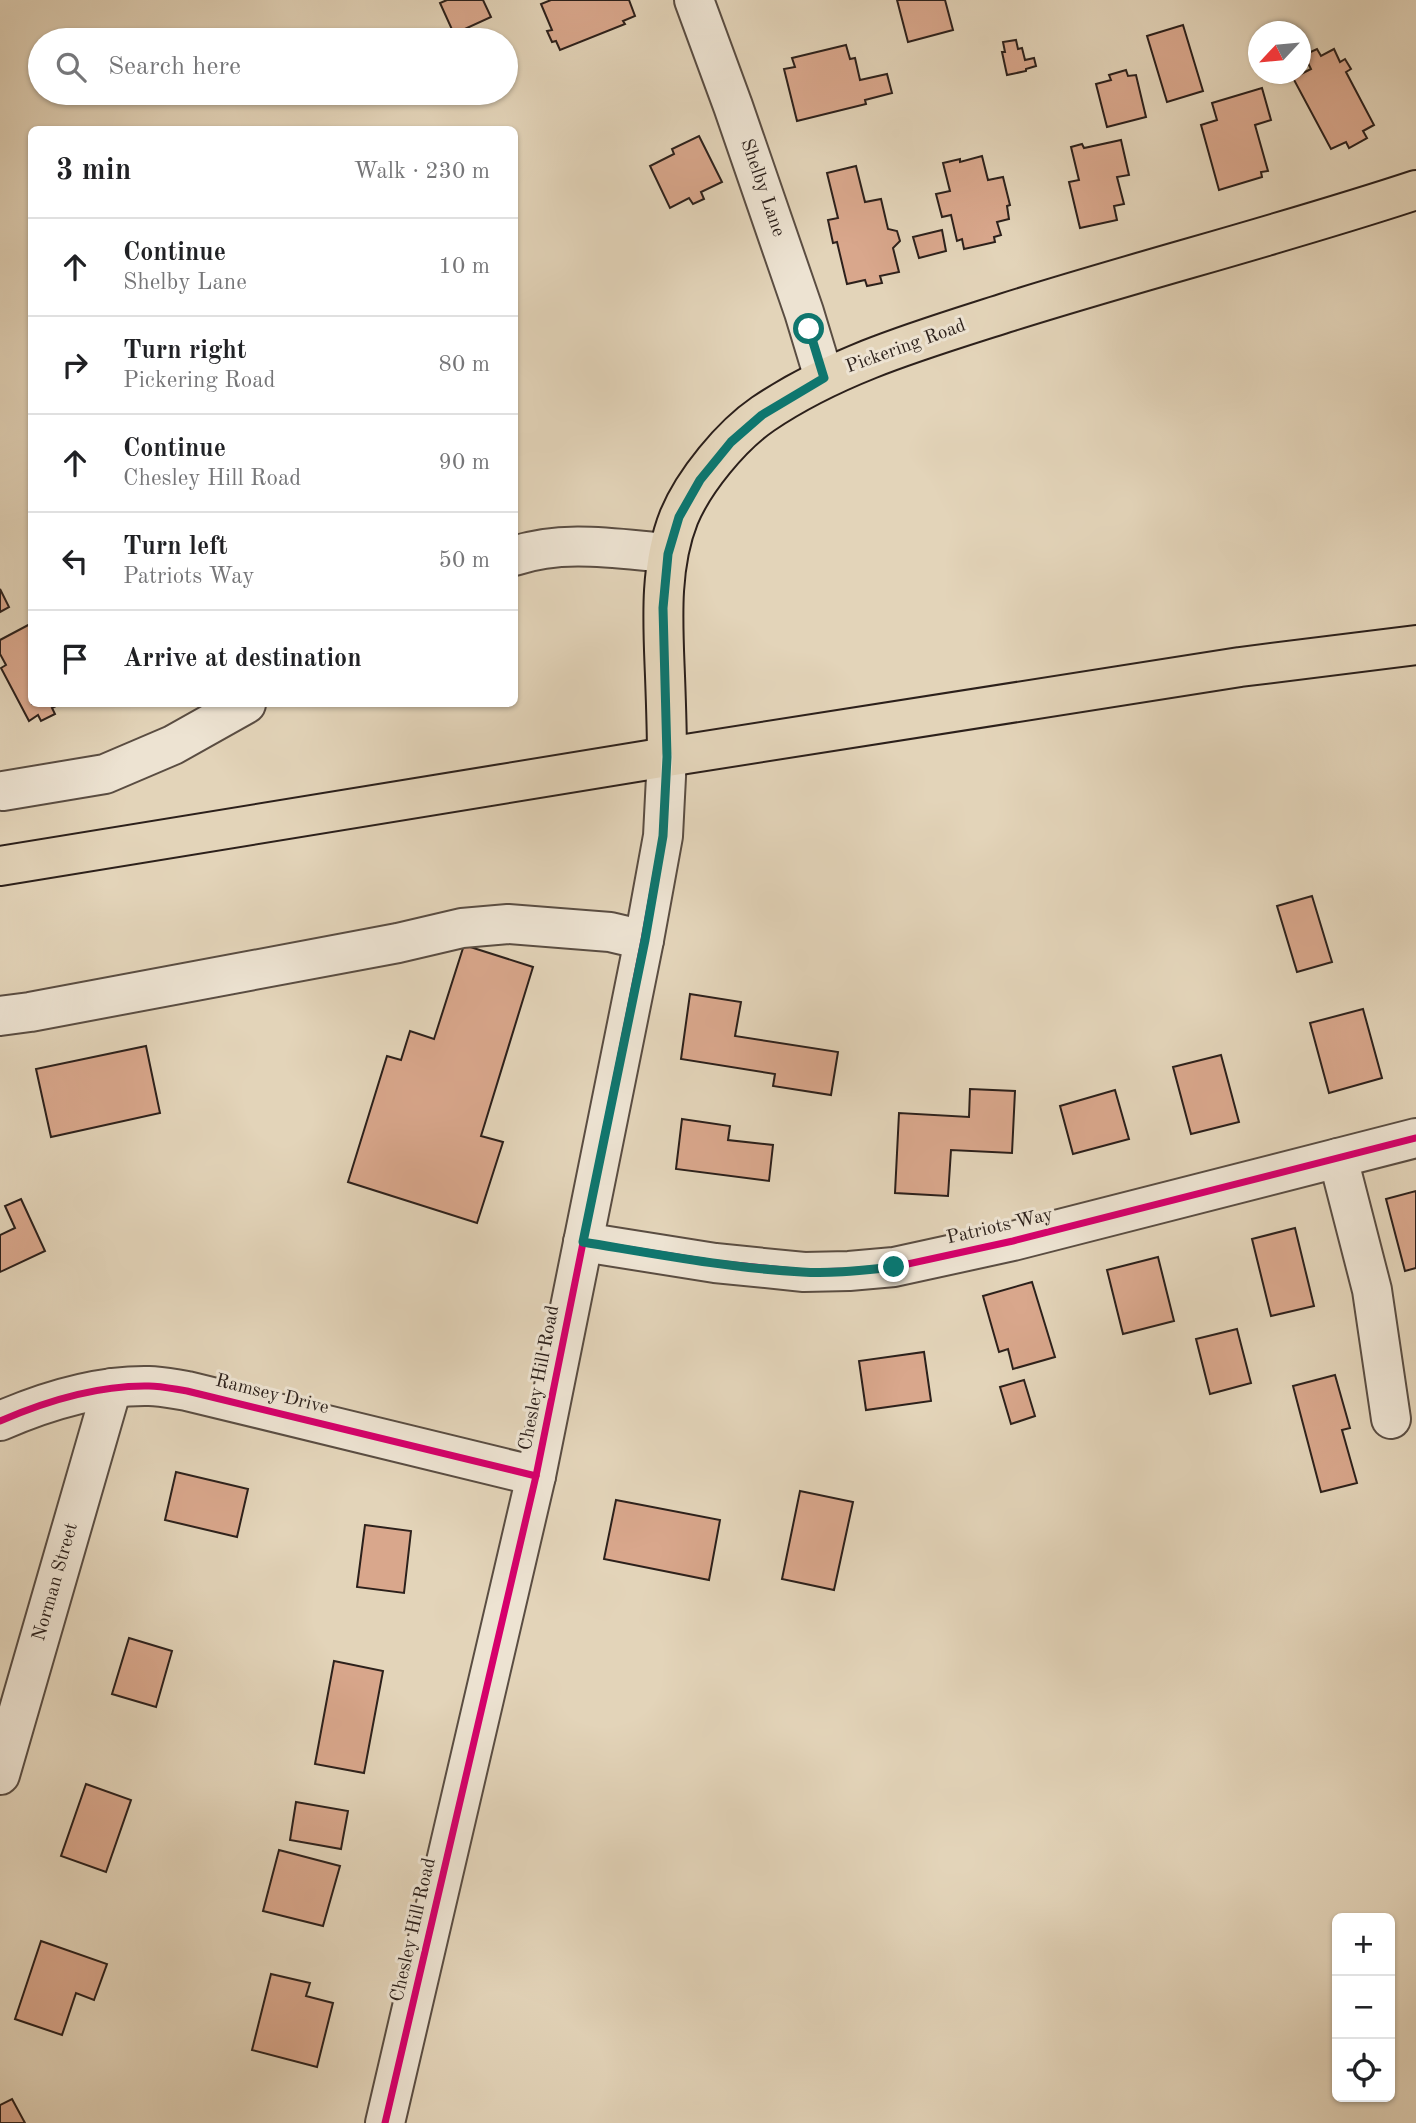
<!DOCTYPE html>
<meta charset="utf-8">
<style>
body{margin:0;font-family:"Old Standard TT",serif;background:#f2f2f2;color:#202124}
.controls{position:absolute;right:21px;bottom:21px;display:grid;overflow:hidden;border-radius:10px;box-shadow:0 2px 5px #0004}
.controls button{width:63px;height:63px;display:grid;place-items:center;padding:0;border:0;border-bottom:2px solid #e0e0e0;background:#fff;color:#202124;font:35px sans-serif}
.compass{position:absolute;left:1248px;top:21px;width:63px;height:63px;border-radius:50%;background:#fff;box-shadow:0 2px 5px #0004;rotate:244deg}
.stop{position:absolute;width:21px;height:21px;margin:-16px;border:5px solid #0f766e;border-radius:50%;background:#fff}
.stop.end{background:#0f766e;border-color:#fff;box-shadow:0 2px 7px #0008}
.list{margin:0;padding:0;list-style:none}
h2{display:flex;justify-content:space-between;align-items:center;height:91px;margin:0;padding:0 28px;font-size:30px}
h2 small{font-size:23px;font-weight:400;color:#757577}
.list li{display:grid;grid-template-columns:46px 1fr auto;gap:21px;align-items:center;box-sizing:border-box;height:98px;padding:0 28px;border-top:2px solid #e0e0e0}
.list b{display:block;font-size:26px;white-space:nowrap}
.list p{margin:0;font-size:23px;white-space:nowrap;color:#757577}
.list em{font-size:23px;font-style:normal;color:#757577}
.icon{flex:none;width:38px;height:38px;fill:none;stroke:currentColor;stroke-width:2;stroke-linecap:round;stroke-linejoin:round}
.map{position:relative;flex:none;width:1416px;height:2123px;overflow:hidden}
.search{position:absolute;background:#fff;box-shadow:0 2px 5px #0004;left:28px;top:28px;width:490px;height:77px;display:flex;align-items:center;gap:18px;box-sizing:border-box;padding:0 24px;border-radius:38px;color:#757577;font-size:26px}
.panel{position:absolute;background:#fff;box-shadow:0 2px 5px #0004;left:28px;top:126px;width:490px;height:581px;border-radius:10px}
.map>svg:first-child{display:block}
</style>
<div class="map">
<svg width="1416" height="2123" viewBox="0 0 1416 2123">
<rect width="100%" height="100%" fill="#e3d4b9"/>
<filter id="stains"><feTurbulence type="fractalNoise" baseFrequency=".00286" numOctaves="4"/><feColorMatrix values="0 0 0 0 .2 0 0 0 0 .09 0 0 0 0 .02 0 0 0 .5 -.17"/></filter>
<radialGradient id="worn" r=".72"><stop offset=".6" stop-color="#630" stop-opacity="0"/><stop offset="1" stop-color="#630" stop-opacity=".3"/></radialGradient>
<g fill="#d9a78c" stroke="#2c201b" stroke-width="2">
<path d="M447,0H483L491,17L454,34L440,3Z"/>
<path d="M551,0H629L635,16L623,21L625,24L560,50L556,41L552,42L547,31L552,30L541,4Z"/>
<path d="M897,0H945L953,30L908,42Z"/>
<path d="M1183,25L1203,91L1167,102L1147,36Z"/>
<path d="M1016,40L1018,49L1022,48L1025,60L1034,58L1036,66L1026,69V71L1007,75L1002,52H1005L1003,42Z"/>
<path d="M846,45L850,59L855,58L860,80L887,74L892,93L865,100L866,104L797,121L784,69L795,67L792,58Z"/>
<path d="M1317,49L1321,56L1334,49L1340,62L1345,59L1351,69L1346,72L1374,125L1363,131L1367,138L1349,148L1346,142L1331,149L1293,78L1311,69L1304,55Z"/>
<path d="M1126,70L1128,76L1136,75L1146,117L1107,127L1096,84L1111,80L1109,75Z"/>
<path d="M1262,88L1271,120L1255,125L1268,171L1261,172L1262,177L1219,190L1201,125L1217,120L1212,103Z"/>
<path d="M699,136L722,182L701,192L704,199L693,204L689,198L670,208L650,166L674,154L672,149Z"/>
<path d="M1121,140L1129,175L1117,177L1124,204L1114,206L1117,220L1080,228L1069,182L1079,180L1071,147L1082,144L1084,148Z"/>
<path d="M982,156L988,180L1003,177L1010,205L1007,206L1009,219L997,222L1001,235L994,237L995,242L964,249L962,239L957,241L951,215L942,217L936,194L950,191L943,163L960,159V162Z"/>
<path d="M856,166L865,202L881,199L888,229L897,231L900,241L893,248L899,272L880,276L882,283L867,286L865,280L847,284L837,242L833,243L828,220L838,218L827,173Z"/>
<path d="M942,230L946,251L919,258L913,237Z"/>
<path d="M0,589L9,607L0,612Z"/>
<path d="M32,623V704H55L56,706L52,708L55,714L41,721L38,715L29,721L1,668L6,665L0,654V640Z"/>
<path d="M1312,896L1332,962L1297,972L1277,906Z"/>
<path d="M464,945L533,967L481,1136L503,1142L477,1223L348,1182L387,1056L401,1060L410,1031L434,1039Z"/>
<path d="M690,994L741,1002L735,1036L838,1052L831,1095L773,1086L775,1074L681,1059Z"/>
<path d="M1363,1009L1382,1078L1329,1093L1310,1023Z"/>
<path d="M146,1046L160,1113L51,1137L36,1069Z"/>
<path d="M1221,1055L1239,1122L1191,1134L1173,1067Z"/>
<path d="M970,1089L1015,1091L1012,1153L951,1150L948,1196L895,1193L899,1113L969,1117Z"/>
<path d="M1115,1090L1129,1139L1073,1154L1060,1106Z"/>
<path d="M682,1119L730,1126L728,1140L773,1145L769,1181L676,1169Z"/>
<path d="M1416,1191V1268L1405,1271L1386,1199Z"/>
<path d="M21,1199L45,1251L0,1272V1235L15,1228L5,1206Z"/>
<path d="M1295,1228L1314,1306L1271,1316L1252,1239Z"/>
<path d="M1158,1257L1174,1321L1123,1334L1107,1270Z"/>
<path d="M1032,1282L1055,1357L1013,1369L1008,1349L999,1352L983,1296Z"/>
<path d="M1237,1329L1251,1383L1210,1394L1196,1339Z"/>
<path d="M924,1352L931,1401L866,1410L859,1361Z"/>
<path d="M1335,1375L1350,1428L1342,1430L1357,1483L1321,1492L1293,1386Z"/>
<path d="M1024,1380L1035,1416L1011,1424L1000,1387Z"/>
<path d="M176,1472L248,1489L237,1537L165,1520Z"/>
<path d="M800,1491L853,1502L834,1590L782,1579Z"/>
<path d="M616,1500L720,1520L709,1580L604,1559Z"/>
<path d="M365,1525L411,1531L404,1593L357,1587Z"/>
<path d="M129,1638L172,1651L156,1707L112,1694Z"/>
<path d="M334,1661L383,1671L364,1773L315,1764Z"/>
<path d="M86,1784L131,1800L106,1872L61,1856Z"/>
<path d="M296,1802L348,1811L341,1849L290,1840Z"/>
<path d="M279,1850L340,1866L323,1926L263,1911Z"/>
<path d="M41,1941L107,1964L94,2000L76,1993L62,2035L15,2019Z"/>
<path d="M271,1974L310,1983L306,1996L333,2003L317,2067L252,2050Z"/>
<path d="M12,2099L25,2123H0V2105Z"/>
</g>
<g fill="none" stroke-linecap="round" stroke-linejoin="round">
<g stroke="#5a4d42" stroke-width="42">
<g id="minor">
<path d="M694,0L733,106L804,312L824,378"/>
<path d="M514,556C564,539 618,549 668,553"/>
<path d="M3,791L105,774L173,745L246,704"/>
<path d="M0,1016L30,1012L398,943L462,928L508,924L610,932L644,940"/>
<path d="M1338,1158L1372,1290L1391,1419"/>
<path d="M583,1242L715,1263L804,1272L849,1271L894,1267L1013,1241L1416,1138"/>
<path d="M0,1421C46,1401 98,1385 149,1386C161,1386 174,1389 187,1391L536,1476"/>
<path d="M0,1775L112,1388"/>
<path d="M385,2123L536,1476L644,940L663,836L667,757"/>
</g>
</g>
<g stroke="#2c201b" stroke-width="42">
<path id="major" d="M667,757C667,730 666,703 665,676C663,624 659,567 679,517C694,481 731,436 763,414C837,364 921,340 1005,313C1141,270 1280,235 1416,190"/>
</g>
<g stroke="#2c201b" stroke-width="42">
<path id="highway" d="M0,866L667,757L1240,667L1416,645"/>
</g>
<use href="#minor" stroke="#ede3d2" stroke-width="38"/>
<use href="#major" stroke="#e3d4b9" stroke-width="38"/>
<use href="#highway" stroke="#e3d4b9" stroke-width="38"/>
<g stroke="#ede3d2" stroke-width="11">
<g id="cycleway">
<path d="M583,1242L715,1263L804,1272L849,1271L894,1267L1013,1241L1416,1138"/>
<path d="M0,1421C46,1401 98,1385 149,1386C161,1386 174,1389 187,1391L536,1476"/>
<path d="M385,2123L536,1476L644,940L663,836L667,757"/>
</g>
</g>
<use href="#cycleway" stroke="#d6006c" stroke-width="7"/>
</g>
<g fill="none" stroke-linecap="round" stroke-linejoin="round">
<path stroke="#0f766e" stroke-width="9" d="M809,329L824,378L762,415L731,442L700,480L679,517L668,554L663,608L667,757L663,836L645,940L583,1242C656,1254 729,1268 802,1272C833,1274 864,1270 894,1267"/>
</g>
<g text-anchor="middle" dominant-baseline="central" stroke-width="6" stroke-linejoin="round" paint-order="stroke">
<g font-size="19" fill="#2c201b" stroke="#ede3d2">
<text transform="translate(762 188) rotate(71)">Shelby Lane</text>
<text transform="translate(906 347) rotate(-20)">Pickering Road</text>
<text transform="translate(1000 1227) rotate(-13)">Patriots Way</text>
<text transform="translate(540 1378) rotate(-79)">Chesley Hill Road</text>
<text transform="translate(272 1395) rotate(14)">Ramsey Drive</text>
<text transform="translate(56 1582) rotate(-74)">Norman Street</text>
<text transform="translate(414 1930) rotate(-77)">Chesley Hill Road</text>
</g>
</g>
<rect width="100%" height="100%" filter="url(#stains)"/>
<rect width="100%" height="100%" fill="url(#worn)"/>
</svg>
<div class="controls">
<button>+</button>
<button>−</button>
<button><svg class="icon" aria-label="locate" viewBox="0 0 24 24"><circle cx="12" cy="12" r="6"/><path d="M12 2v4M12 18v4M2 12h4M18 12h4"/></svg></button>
</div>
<svg class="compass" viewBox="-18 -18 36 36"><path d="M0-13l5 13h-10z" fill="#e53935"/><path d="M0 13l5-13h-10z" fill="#757577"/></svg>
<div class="stop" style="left:809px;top:329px"></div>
<div class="stop end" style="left:894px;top:1267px"></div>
<div class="search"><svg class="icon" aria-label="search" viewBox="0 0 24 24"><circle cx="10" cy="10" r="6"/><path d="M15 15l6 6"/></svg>Search here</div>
<section class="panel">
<h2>3 min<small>Walk · 230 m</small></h2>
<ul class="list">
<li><svg class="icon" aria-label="ahead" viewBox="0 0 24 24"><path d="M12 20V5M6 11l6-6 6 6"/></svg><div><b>Continue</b><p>Shelby Lane</p></div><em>10 m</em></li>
<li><svg class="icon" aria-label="right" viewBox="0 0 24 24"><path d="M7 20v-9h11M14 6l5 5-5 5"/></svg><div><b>Turn right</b><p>Pickering Road</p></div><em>80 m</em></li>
<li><svg class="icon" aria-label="ahead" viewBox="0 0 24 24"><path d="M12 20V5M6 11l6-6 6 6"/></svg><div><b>Continue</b><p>Chesley Hill Road</p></div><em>90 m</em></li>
<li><svg class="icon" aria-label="left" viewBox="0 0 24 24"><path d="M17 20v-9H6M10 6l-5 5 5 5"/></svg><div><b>Turn left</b><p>Patriots Way</p></div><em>50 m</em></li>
<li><svg class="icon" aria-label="arrive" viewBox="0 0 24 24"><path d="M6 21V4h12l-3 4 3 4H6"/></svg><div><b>Arrive at destination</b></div></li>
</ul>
</section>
</div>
